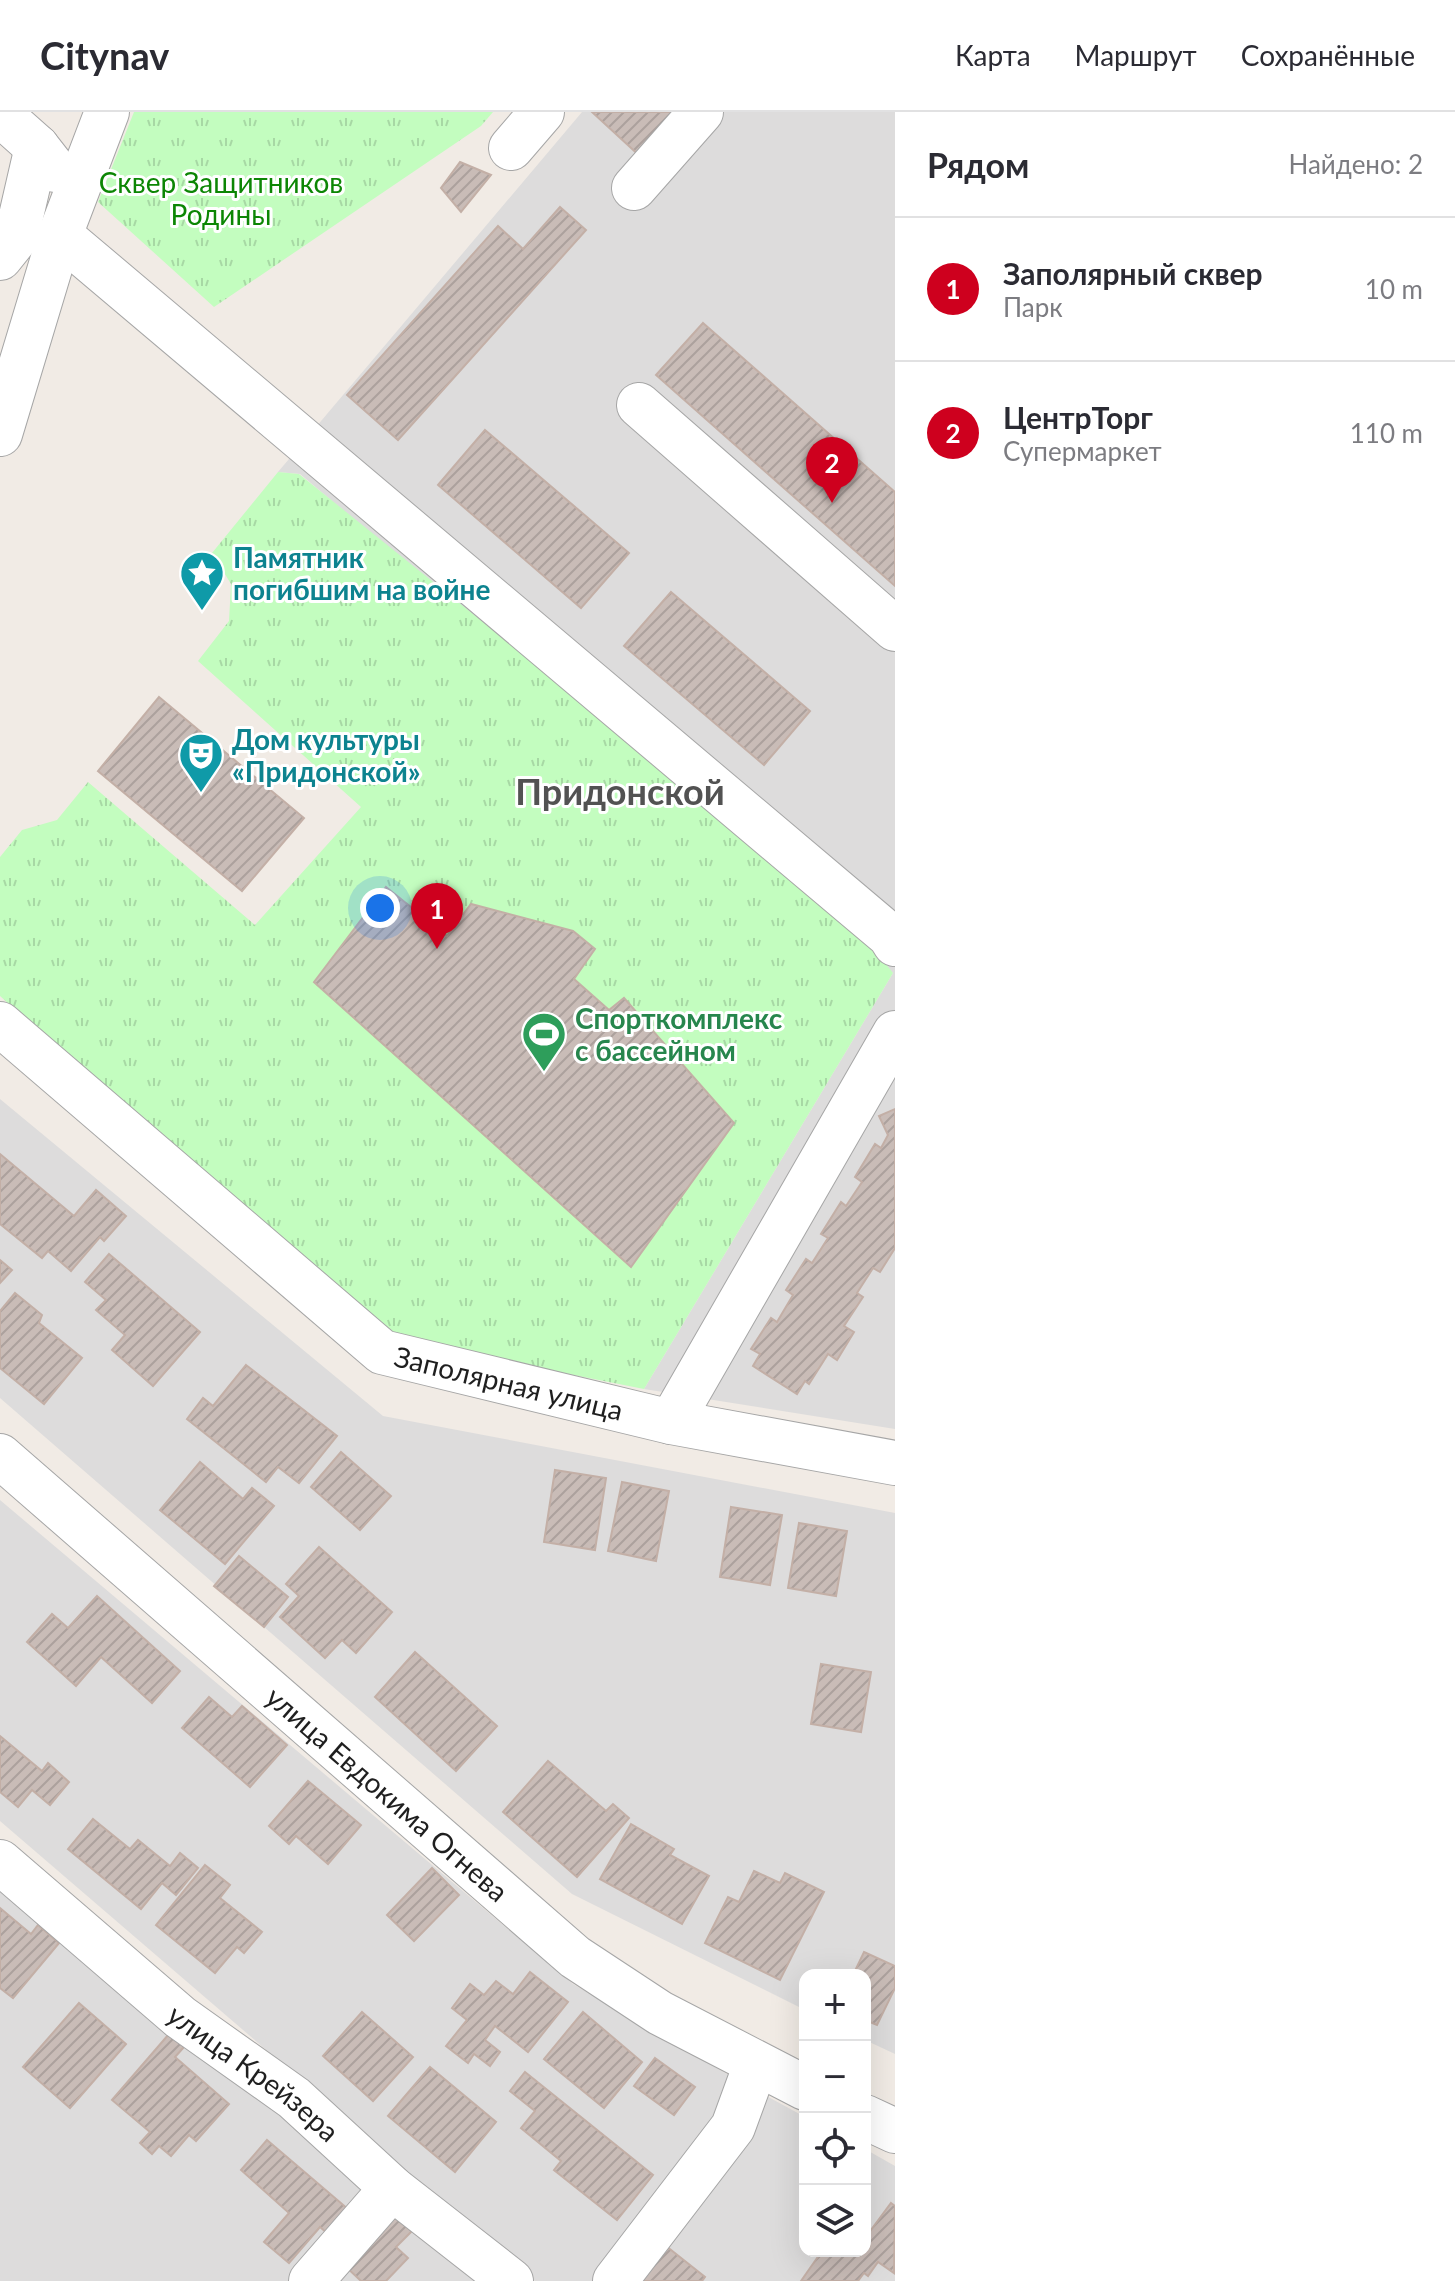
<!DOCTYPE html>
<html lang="ru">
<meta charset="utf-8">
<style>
body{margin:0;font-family:Lato,sans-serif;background:#f7f7f7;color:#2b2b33}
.controls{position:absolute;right:24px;bottom:24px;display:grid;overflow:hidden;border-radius:16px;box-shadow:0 8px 32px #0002}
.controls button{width:72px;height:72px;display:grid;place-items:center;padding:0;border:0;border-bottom:2px solid #e1e1e2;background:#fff;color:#2b2b33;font:40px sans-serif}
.you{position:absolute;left:380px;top:796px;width:28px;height:28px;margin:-20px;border:6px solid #fff;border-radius:50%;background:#1a73e8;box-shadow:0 0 0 12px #1a73e833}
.badge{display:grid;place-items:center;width:52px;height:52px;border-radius:50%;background:#ce001e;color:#fff;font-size:26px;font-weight:700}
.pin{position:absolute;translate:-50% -66px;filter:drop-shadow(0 2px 4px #0008)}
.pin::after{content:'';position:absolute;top:42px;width:28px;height:24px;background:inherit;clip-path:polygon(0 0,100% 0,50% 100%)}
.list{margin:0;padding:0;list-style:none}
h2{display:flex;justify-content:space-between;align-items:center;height:104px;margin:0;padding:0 32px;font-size:34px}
h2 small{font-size:26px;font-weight:400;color:#7c7c81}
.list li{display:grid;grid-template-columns:52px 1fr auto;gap:24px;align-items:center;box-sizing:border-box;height:144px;padding:0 32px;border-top:2px solid #e1e1e2}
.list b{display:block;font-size:30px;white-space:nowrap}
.list p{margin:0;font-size:26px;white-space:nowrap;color:#7c7c81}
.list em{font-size:26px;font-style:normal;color:#7c7c81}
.icon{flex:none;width:44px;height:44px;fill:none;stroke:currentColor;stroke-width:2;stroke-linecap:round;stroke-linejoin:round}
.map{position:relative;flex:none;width:895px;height:2169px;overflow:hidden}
header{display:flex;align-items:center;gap:48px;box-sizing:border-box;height:112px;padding:0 40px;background:#fff;border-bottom:2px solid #e1e1e2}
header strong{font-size:38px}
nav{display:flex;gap:44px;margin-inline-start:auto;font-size:28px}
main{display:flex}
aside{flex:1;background:#fff}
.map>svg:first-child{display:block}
</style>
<header>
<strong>Citynav</strong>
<nav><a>Карта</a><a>Маршрут</a><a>Сохранённые</a></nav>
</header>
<main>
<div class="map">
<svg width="895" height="2169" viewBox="0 0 895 2169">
<defs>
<pattern id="park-tufts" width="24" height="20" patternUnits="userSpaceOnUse" patternTransform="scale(2)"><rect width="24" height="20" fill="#c3fdbf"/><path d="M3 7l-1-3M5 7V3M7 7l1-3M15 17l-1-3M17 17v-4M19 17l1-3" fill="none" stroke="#a7d8a4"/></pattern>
<pattern id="building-hatch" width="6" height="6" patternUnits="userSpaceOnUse" patternTransform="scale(2)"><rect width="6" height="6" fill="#c9bcb7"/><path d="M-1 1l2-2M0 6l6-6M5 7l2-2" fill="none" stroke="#aca19d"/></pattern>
</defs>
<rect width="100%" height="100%" fill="#f1ebe5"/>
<g fill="#dddcdc">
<path d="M582,0H895V1317L644,1277L893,861L300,362L278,360Z"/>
<path d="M0,987L383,1304L895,1401V1942L865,1928V1863H805V1898L572,1782L0,1286Z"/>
<path d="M0,1388L573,1872L732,1965L805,2005V2139H865V2037L895,2054V2169H535L0,1709Z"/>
<path d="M0,1768L486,2169H0Z"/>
</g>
<g fill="url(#park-tufts)">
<path d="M134,0H493L481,14L214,195L98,90Z"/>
<path d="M278,360L299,362L846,802L893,861L644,1277L377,1224L0,884V745L22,718L57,708L88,670L255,813L361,695L198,549L229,509L231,472L212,441Z"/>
</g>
<g fill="url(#building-hatch)" stroke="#c3afa6" stroke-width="2">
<path d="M592,0H682L642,46Z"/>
<path d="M460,50L491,63L461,100L441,76Z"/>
<path d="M560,95L586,118L398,328L347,283L498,114L523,137Z"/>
<path d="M703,211L895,380V474L656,263Z"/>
<path d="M485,318L629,441L581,496L438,373Z"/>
<path d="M671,480L810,599L764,653L624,534Z"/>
<path d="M159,585L304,706L242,779L98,659Z"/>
<path d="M386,775L447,824L471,792L573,819L595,837L574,867L609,898L624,886L734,1011L631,1155L314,870Z"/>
<path d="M895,997V1136L880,1160L873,1156L857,1181L863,1185L844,1214L854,1220L837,1248L828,1242L809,1272L805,1269L797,1282L753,1254L760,1242L751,1237L771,1206L777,1210L793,1183L786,1178L806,1147L812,1151L828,1126L821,1122L841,1090L846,1094L862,1070L855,1065L875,1032L881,1036L888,1023L879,1004Z"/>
<path d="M0,1042L74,1104L96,1078L126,1104L104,1129L100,1125L71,1159L48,1139L42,1146L0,1112Z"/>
<path d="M109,1142L200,1220L153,1274L112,1238L125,1223L96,1198L106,1188L85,1170Z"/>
<path d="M0,1148L12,1158L0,1171Z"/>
<path d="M15,1181L42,1203L39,1211L82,1246L44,1292L0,1256V1199Z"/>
<path d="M246,1253L337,1324L299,1371L278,1355L266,1370L187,1307L203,1286L213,1294Z"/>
<path d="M341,1340L391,1384L360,1418L311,1375Z"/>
<path d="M200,1350L243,1387L252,1376L274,1394L225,1452L160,1398Z"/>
<path d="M555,1358L606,1366L595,1438L544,1430Z"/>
<path d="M622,1370L669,1379L656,1449L608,1439Z"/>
<path d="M731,1395L782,1403L770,1473L720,1465Z"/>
<path d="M799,1411L847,1419L836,1484L788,1476Z"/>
<path d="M319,1435L392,1500L356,1541L342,1528L325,1546L280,1505L299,1484L286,1472Z"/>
<path d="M239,1444L288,1485L264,1515L214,1474Z"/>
<path d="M97,1484L180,1559L152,1591L101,1545L76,1574L27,1530L52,1502L68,1516Z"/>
<path d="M415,1540L497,1614L456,1659L375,1585Z"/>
<path d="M821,1552L871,1560L861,1620L811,1612Z"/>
<path d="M209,1585L232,1605L242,1594L287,1633L250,1675L182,1616Z"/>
<path d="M0,1624L42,1659L48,1651L69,1670L50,1693L32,1678L18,1695L0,1680Z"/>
<path d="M548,1649L606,1699L613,1692L629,1706L577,1765L503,1700Z"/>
<path d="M308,1669L361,1713L328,1752L296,1724L289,1732L269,1714Z"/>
<path d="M93,1707L130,1737L138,1728L170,1754L180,1741L198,1756L176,1783L162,1771L141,1797L68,1737Z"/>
<path d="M631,1712L674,1737L670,1743L709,1764L682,1812L600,1767Z"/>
<path d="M205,1753L230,1773L220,1786L262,1820L244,1841L237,1835L215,1861L156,1813Z"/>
<path d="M432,1756L459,1783L414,1829L387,1803Z"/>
<path d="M754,1759L780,1771L785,1761L824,1780L780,1868L705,1831L728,1785L739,1790Z"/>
<path d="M0,1796L31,1822L38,1813L59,1831L13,1886L0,1876Z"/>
<path d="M864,1840L895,1854V1876L877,1913L865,1908V1863H853Z"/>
<path d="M530,1860L568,1890L528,1940L495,1914L485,1928L500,1940L490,1954L474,1942L468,1951L446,1934L467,1908L452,1896L470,1872L484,1883L496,1869L513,1882Z"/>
<path d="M79,1891L126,1932L70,1996L23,1955Z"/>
<path d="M362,1900L413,1945L373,1989L323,1944Z"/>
<path d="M583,1900L642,1950L604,1996L544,1947Z"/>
<path d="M169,1922L184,1935L175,1945L229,1992L196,2029L189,2023L171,2044L159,2034L152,2042L140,2031L150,2020L112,1988Z"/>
<path d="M655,1946L695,1975L674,2003L634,1974Z"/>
<path d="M430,1955L496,2010L455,2060L388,2004Z"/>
<path d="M525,1960L653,2063L617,2108L554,2058L561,2049L521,2016L535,1999L510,1979Z"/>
<path d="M267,2028L355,2103L334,2127L320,2115L289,2151L264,2130L289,2101L241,2058Z"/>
<path d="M891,2091L895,2094L894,2161L878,2150L868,2164L864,2161L858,2169H801L822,2139H865V2126Z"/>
<path d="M394,2100L413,2118L396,2135L408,2146L386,2169H361L343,2152Z"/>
<path d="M666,2134L705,2165L702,2169H638Z"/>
</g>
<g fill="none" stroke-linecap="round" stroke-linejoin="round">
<g stroke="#a6a6a6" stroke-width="46">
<g id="minor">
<path d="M0,2L37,35L55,58"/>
<path d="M511,36L542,0"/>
<path d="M634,76L701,0"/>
<path d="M60,123L890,824L895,832"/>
<path d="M0,146L16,126L37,35"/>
<path d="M639,293L895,517"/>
<path d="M0,322L60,123L107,0"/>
<path id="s1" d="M0,912L382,1240L671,1310L895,1351"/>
<path d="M671,1310L895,921"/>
<path id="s2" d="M0,1344L575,1845L660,1901L805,1976"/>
<path id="s3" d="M0,1750L180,1905L294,1986L392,2076L511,2169"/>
<path d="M865,2005L895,2019"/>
<path d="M311,2169L392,2076"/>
<path d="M615,2169L733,2015L756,1952"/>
</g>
</g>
<use href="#minor" stroke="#fff" stroke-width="44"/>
</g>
<defs>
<g id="sight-pin" transform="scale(2.3)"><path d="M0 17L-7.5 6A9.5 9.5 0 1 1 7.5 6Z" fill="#0f9aa8" stroke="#fff"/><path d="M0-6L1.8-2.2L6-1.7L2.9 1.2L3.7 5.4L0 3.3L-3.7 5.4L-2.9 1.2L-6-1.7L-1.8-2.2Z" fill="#fff"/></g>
<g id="theatre-pin" transform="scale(2.3)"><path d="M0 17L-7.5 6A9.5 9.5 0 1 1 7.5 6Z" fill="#0f9aa8" stroke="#fff"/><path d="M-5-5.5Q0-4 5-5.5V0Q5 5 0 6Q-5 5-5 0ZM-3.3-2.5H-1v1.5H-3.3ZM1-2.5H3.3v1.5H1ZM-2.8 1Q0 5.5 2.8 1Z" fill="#fff"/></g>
<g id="stadium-pin" transform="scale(2.3)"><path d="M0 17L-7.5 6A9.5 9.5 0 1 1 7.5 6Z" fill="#2e9e5b" stroke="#fff"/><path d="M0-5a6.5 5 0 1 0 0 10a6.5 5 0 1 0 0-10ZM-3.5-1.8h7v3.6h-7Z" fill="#fff"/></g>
</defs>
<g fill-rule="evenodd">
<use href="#sight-pin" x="202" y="461"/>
<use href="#theatre-pin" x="201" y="643"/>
<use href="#stadium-pin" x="544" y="922"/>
</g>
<g text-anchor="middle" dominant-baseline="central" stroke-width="6" stroke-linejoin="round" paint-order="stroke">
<g font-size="28" fill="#0c8604" stroke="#fff">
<text x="221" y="70">Сквер Защитников<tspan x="221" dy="32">Родины</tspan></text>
</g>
<g font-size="28" font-weight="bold" fill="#0d838f" stroke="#fff" text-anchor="start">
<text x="233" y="445">Памятник<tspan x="233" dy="32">погибшим на войне</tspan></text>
<text x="232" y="627">Дом культуры<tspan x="232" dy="32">«Придонской»</tspan></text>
</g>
<g font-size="28" font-weight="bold" fill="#27864d" stroke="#fff" text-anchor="start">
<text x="575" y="906">Спорткомплекс<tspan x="575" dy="32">с бассейном</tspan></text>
</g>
<g font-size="28" fill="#1f1f1f" stroke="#fff">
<text stroke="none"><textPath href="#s1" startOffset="634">Заполярная улица</textPath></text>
<text stroke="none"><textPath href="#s2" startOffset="514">улица Евдокима Огнева</textPath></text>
<text stroke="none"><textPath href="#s3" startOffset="330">улица Крейзера</textPath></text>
</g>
<g font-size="36" font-weight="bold" fill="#525252" stroke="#fff">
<text x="620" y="679">Придонской</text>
</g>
</g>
</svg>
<div class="controls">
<button>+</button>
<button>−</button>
<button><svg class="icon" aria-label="locate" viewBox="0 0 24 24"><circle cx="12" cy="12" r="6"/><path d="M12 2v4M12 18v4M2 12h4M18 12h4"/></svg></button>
<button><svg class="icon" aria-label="layers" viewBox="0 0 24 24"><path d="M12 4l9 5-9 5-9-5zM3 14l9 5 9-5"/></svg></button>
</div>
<div class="you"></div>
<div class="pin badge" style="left:437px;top:837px">1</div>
<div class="pin badge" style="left:832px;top:391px">2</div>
</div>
<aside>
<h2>Рядом<small>Найдено: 2</small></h2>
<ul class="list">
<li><span class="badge">1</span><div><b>Заполярный сквер</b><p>Парк</p></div><em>10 m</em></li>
<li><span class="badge">2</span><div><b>ЦентрТорг</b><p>Супермаркет</p></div><em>110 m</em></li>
</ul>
</aside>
</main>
